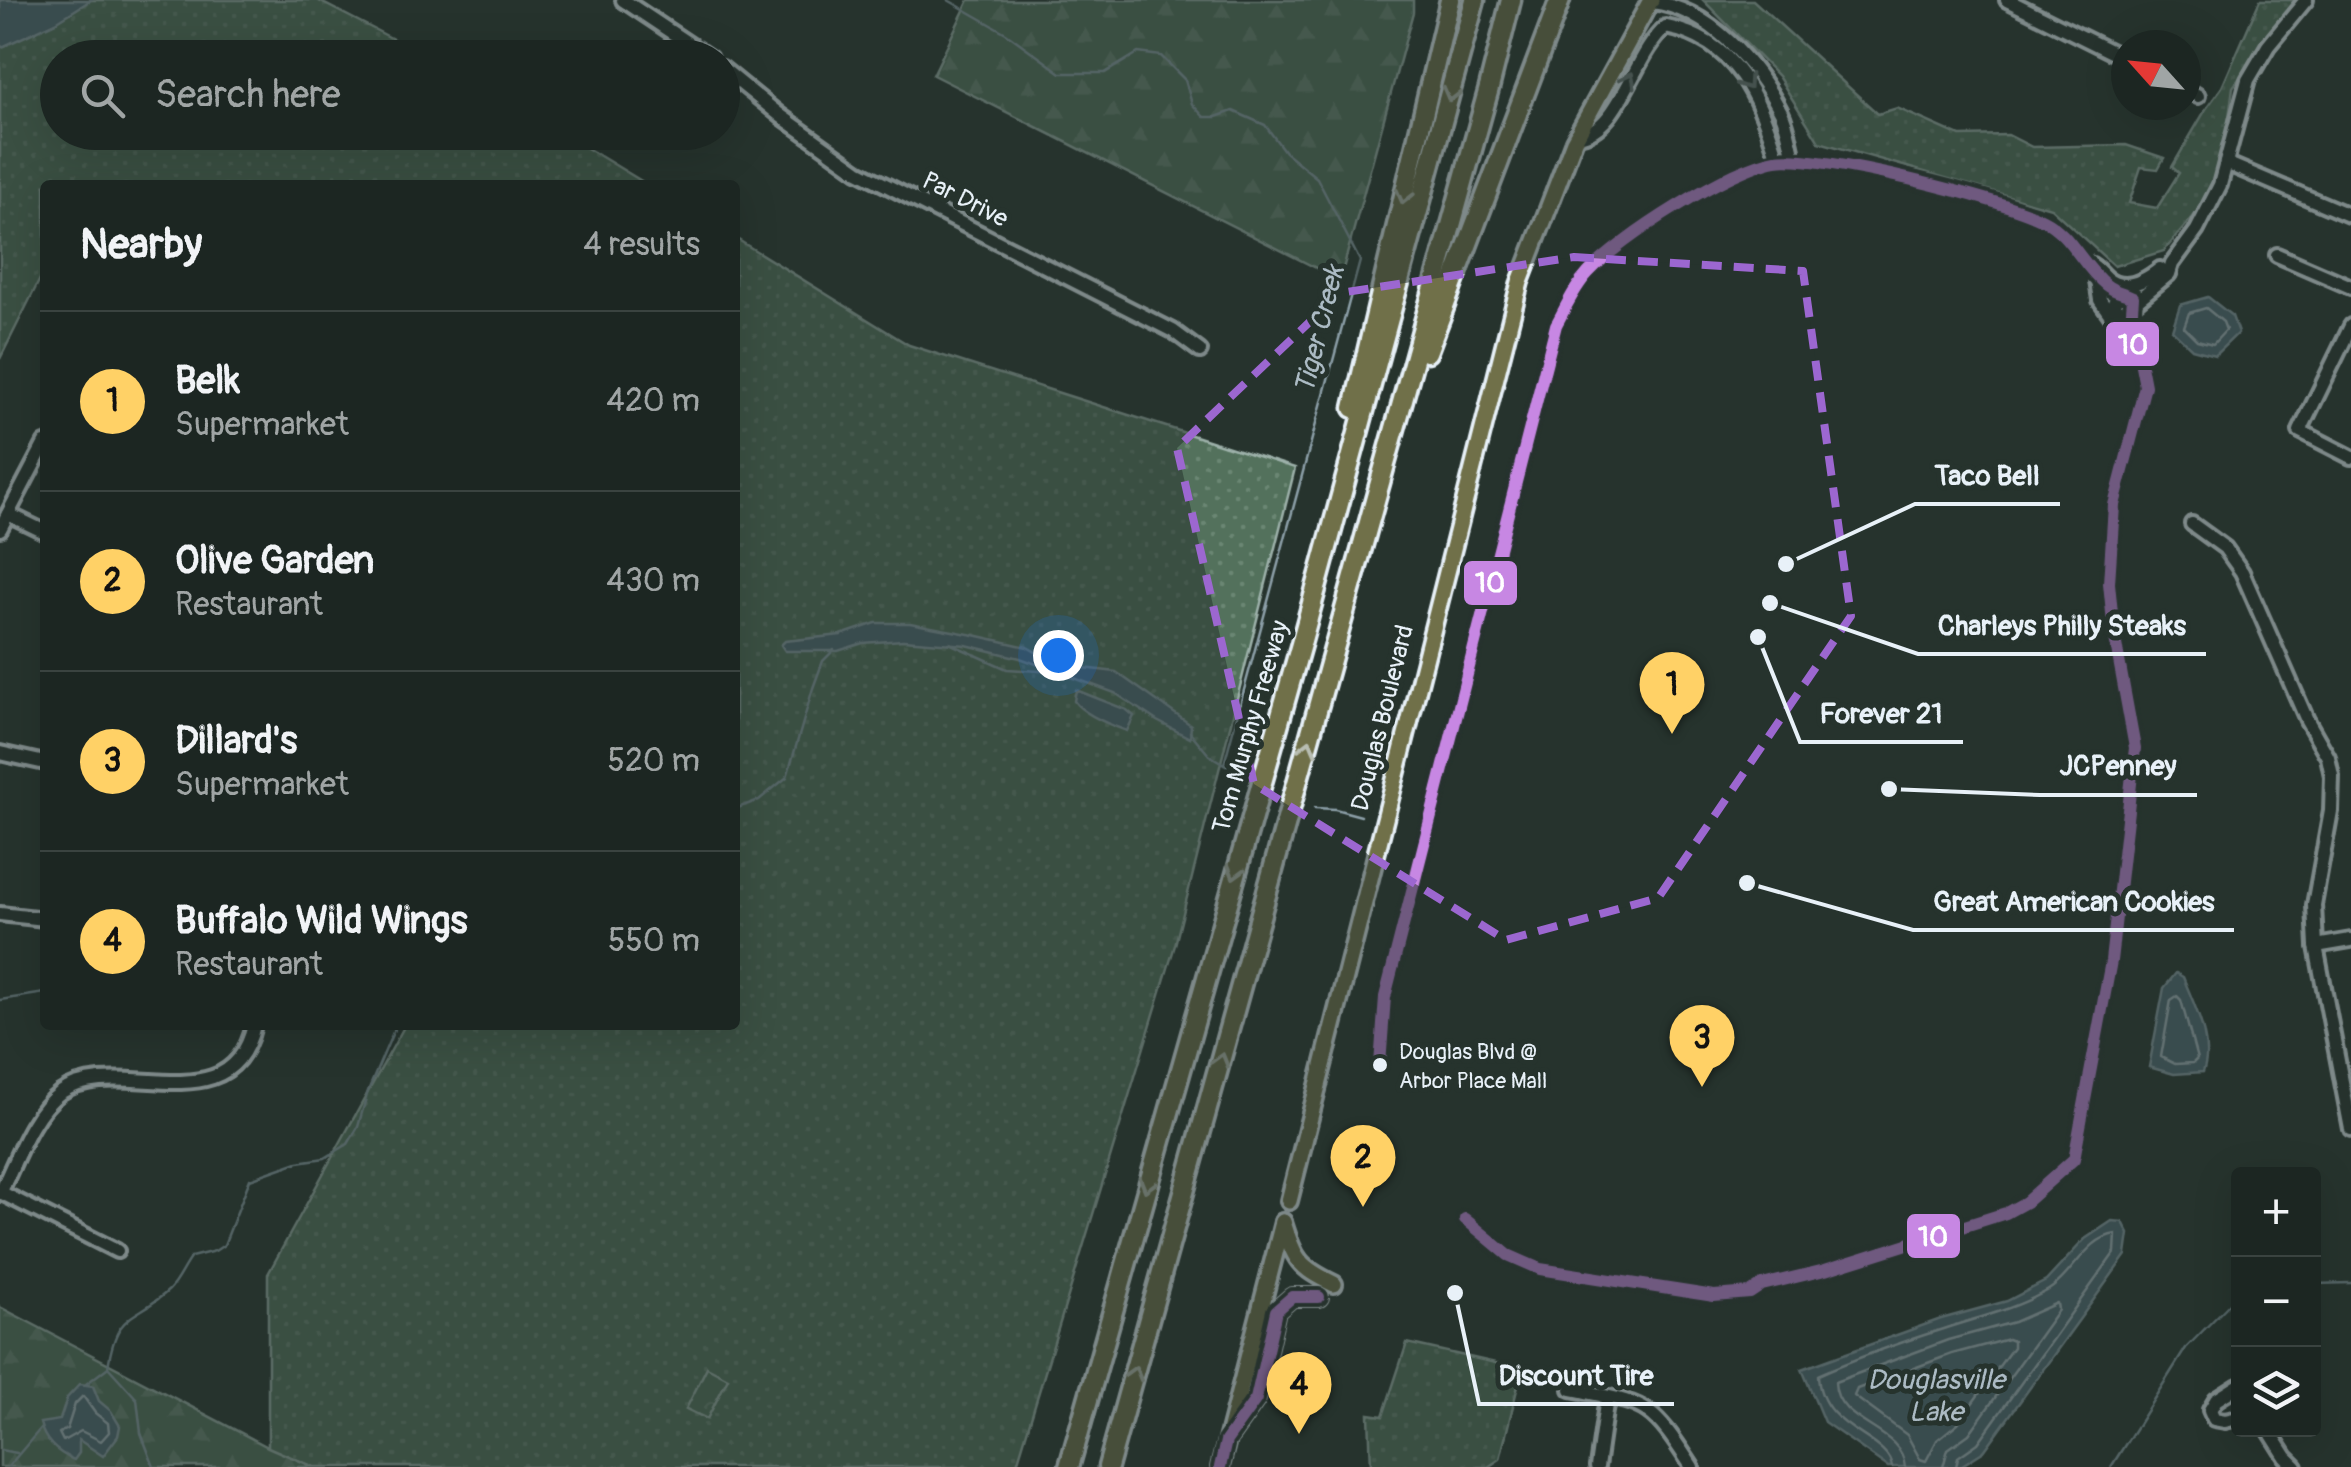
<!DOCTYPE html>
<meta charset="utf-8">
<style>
body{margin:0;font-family:Pangolin,sans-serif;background:#29322f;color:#f1f3f6}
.controls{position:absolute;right:30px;bottom:30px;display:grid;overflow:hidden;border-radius:10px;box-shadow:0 10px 40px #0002}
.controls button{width:90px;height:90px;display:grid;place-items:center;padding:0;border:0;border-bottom:2px solid #3a4340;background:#1c2622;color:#f1f3f6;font:50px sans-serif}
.compass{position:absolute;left:2111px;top:30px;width:90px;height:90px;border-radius:50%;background:#1c2622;box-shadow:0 10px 40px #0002;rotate:297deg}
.you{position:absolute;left:1058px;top:655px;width:35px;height:35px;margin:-25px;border:8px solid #fff;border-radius:50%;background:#1a73e8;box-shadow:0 0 0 15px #1a73e833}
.badge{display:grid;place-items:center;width:65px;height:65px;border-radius:50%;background:#ffd166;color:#111;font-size:32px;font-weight:700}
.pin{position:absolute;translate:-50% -82px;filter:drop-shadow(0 2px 5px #0008)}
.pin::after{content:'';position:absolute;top:52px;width:35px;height:30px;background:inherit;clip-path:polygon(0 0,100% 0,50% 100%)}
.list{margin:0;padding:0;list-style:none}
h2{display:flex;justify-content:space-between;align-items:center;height:130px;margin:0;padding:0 40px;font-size:42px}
h2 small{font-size:32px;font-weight:400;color:#a0a5a5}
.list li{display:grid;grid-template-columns:65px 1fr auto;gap:30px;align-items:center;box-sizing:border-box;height:180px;padding:0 40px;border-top:2px solid #3a4340}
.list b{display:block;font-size:38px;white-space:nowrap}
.list p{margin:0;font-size:32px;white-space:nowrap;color:#a0a5a5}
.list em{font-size:32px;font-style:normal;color:#a0a5a5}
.icon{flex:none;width:55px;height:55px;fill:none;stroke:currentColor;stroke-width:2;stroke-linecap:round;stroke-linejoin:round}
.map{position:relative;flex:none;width:2351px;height:1467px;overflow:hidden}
.search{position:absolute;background:#1c2622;box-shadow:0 10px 40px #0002;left:40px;top:40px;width:700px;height:110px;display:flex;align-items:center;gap:25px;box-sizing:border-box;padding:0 35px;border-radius:55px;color:#a0a5a5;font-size:38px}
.panel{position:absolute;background:#1c2622;box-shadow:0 10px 40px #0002;left:40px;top:180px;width:700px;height:850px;border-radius:10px}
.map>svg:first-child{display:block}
</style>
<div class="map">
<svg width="2351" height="1467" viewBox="0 0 2351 1467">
<defs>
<pattern id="grass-dots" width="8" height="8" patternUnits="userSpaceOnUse" patternTransform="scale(2.5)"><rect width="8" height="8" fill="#52715b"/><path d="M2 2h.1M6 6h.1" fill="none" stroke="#6b8673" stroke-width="1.8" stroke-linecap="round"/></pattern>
<pattern id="forest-firs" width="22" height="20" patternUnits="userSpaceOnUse" patternTransform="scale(2.5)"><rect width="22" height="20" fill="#52715b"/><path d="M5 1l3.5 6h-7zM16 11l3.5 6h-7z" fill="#6b8673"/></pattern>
<pattern id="park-crowns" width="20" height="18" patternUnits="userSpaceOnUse" patternTransform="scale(2.5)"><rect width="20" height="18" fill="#52715b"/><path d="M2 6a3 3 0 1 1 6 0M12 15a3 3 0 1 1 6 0" fill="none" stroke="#6b8673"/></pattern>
</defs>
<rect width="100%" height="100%" fill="#26332d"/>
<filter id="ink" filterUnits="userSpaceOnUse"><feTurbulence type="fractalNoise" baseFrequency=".01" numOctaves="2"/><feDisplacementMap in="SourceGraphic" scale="20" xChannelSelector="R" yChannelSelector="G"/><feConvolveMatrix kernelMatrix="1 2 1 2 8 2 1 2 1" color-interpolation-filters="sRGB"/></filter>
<g filter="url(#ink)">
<g fill="url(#grass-dots)" stroke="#9db1aa" stroke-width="2.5">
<path d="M0,0H317L428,57L58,58V132L562,133L648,185H45V269L0,359Z"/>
<path d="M1703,0H1753L1878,114L1897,108L1960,136L2008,135L2032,147L2126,145L2164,158L2158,169L2141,167L2129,203L2157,208L2179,173L2172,167L2206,109L2222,87L2260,0H2296L2233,87L2220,185L2164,251L2114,266L2051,208L1819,142L1778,76Z"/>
<path d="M735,238L909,345L1295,468L1175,945L1016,1467H314L268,1448V1274L405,1025H735Z"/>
<path d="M1407,1343L1522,1369L1500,1459L1488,1467H1371L1369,1414L1383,1416Z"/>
</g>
<g fill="url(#forest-firs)" stroke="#9db1aa" stroke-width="2.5">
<path d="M969,0H1413V12L1340,280L933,75Z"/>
<path d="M0,1307L268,1447L314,1467H0Z"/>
</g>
<path fill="url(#park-crowns)" stroke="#9db1aa" stroke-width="2.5" d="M707,1367L728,1378L707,1419L686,1409Z"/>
<g fill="#516a75" stroke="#8da0a9" stroke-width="2.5">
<path d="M0,0H91L56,22L0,48Z"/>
<path d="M2208,297L2232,316L2238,333L2215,355L2192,349L2172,330L2180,305Z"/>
<path d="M876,623H910L974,635L1027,647L1059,665L1116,672L1191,725L1190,738L1157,721L1115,693L1020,658L966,645L903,640L863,643L838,651H785L781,645L785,641L841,635Z"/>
<path d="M1076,690L1127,710L1134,716L1127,731C1110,725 1084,715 1074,701Z"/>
<path d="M2176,973L2183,977C2194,1005 2214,1042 2203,1072L2174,1074L2149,1067L2164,988Z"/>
<path d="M2112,1221L2123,1222L2129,1234L2126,1255L1984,1451L1959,1467H1888L1824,1422L1802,1369L1941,1319L2007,1301L2046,1281L2085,1239Z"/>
<path d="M80,1384L93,1386L99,1401L111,1411L120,1426L118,1436L103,1456L79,1440V1453L74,1460C58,1453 44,1441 40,1423L60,1420L67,1398Z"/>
</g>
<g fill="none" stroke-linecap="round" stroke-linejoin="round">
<g stroke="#acbbc4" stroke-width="2.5">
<path d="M2206,308L2223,322L2226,330L2213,344L2197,340L2184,327L2189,313Z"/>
<path d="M2177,996L2181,1000L2197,1059L2193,1063L2175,1064L2161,1057L2171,1000Z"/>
<path d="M2008,1339L2013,1341V1347L1958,1423L1937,1440L1926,1461L1920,1459L1907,1435L1854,1396L1857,1389L1952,1354Z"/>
<path d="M83,1396L95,1413L108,1423L109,1432L101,1441L81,1431L63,1441L59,1433L67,1429L75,1404Z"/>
<path d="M1892,1467C1888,1435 1820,1431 1818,1375C1858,1357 1902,1342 1943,1329C1979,1317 2012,1310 2045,1292C2072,1278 2085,1238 2116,1234L2115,1252L1978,1443L1958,1457L1956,1467"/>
<path d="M1905,1467C1902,1426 1836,1426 1835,1382L1948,1340L2014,1322L2057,1303L2058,1310L1969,1434L1948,1449L1943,1467"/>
</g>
<g stroke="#8da0a9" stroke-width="2.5">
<path d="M948,0L1006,33L1061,73H1105L1138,53L1161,56L1185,80L1192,104L1204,117H1216L1233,111L1265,125L1285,152L1317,178L1360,261L1224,764"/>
<path d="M949,643L1007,669L1055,672"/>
<path d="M1190,732L1209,755L1231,768"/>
<path d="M1315,808L1335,809L1361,816"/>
<path d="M735,809L759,800L787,777L813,688L823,661L834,650"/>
<path d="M0,1000L45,993"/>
<path d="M2314,1284L2351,1283"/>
<path d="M86,1384L107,1368"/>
<path d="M0,1450L17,1453"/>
<path d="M8,1467L41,1428"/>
<path d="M154,1467L141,1433L137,1399L108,1367C117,1309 133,1323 169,1290C178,1281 183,1267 191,1257L215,1251L224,1245L250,1179L298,1162L325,1158L348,1144L358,1127L368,1091L396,1025"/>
<path d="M2111,1467L2186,1348L2233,1300L2238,1299"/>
</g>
<g stroke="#e8f1f8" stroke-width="20">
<g id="minor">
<path d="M623,0L710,58"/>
<path d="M2007,0L2126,59"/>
<path d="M1652,2C1710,9 1756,63 1781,112C1788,126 1790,143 1794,158"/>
<path d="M722,68L781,116L858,171L1173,331L1200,351"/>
<path d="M2186,89L2198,96"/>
<path d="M1577,136C1620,132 1633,55 1666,27C1736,40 1760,98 1778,159"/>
<path d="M2226,163L2351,216"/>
<path d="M2277,255L2351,287"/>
<path d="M2086,263C2097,266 2098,271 2106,278C2123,293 2145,281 2160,269"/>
<path d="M2097,281L2100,300L2137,353"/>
<path d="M2119,294L2114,303L2115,308L2125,313L2131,311"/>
<path d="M2351,326L2300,431L2351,457"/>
<path d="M2130,338L2131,311L2134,303L2169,274L2172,264L2197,230L2220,185L2248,80L2268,46L2306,0"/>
<path d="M8,514L45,532"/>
<path d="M2192,524L2225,548L2242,572L2307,720L2328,757L2332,776L2331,811L2314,905L2316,946L2351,1129"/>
<path d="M0,529L45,443"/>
<path d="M0,753L45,763"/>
<path d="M0,914L45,919"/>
<path d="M2316,946L2351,940"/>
<path d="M0,1192L117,1251"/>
<path d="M0,1193C16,1161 31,1114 60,1093C118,1052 231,1127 254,1025"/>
<path d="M2238,1386L2216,1400L2210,1410L2214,1419L2225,1421L2238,1418"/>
<path d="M1571,1389C1647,1405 1649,1400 1692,1467"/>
<path d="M2269,1430L2286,1457L2296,1467"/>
<path d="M1597,1467L1607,1397"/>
</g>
</g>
<g stroke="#e8f1f8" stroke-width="22">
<g id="major">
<path d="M1289,1201L1520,282L1574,141L1651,0"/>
<path d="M1283,1222C1295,1260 1298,1267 1334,1284"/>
<path d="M1231,1434L1256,1399L1276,1311L1292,1297H1319"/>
<path d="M1220,1467L1283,1222"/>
</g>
</g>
<g stroke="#e8f1f8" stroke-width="25">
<g id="highway">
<path d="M1427,352L1560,0"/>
<path d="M1354,408L1450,0"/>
<path d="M1069,1467L1301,644L1475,0"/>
<path d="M1108,1467L1489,88L1511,0"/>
</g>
</g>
<use href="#minor" stroke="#26332d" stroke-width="12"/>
<use href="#major" stroke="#70704a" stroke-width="15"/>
<use href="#highway" stroke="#70704a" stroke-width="18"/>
<g stroke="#26332d" stroke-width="20">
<g id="bus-1">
<path d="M1380,1065L1385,997L1556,325C1566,307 1574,288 1588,273C1620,238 1730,168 1776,160C1818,153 2003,199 2043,220C2071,234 2082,266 2106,285C2116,293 2123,292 2133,297L2130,338L2140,360L2145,386L2114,505L2109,583L2114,633L2135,748L2111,961L2074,1159L2026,1202L2006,1213L1825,1270L1762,1285L1750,1293L1714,1296L1540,1269L1508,1255L1465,1219"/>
<path d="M1220,1467L1226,1441L1256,1399L1276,1311L1292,1297H1319"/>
</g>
</g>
<use href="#bus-1" stroke="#c787e3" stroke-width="12"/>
</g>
<defs><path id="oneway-chevron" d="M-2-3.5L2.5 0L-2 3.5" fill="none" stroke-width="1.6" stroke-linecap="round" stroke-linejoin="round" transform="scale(2.5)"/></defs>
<g stroke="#6a7674">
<use href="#oneway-chevron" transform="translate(1629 79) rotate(-63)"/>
<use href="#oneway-chevron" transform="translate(1746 83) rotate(56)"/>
</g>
<g stroke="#b8bdb2">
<use href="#oneway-chevron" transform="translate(1451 95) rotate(105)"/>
<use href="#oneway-chevron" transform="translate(1404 197) rotate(104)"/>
<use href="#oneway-chevron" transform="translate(1308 747) rotate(-75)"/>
<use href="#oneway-chevron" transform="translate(1235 872) rotate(106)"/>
<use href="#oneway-chevron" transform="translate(1221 1060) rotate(-74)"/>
<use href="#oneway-chevron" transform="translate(1147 1185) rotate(106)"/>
<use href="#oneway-chevron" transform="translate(1134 1373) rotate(-74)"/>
</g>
</g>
<path d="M0 0H2351V1467H0ZM1574,257L1803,271L1851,616L1658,898L1506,940L1254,784L1177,448L1340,293Z" fill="#26332d" fill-opacity=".55" fill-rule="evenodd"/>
<path fill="none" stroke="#9c67d0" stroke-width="8" stroke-dasharray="20 12" stroke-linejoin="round" d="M1574,257L1803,271L1851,616L1658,898L1506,940L1254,784L1177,448L1340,293Z"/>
<circle fill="#e8f1f8" stroke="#26332d" stroke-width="4" cx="1380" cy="1065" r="9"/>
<g text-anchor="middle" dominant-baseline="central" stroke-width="10" stroke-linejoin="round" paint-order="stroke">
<g font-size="22" fill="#e8f1f8" stroke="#26332d" text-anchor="start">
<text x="1399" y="1052">Douglas Blvd @<tspan x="1399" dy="29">Arbor Place Mall</tspan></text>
</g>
<g font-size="25" fill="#e8f1f8" stroke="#26332d">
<text transform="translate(965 200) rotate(27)">Par Drive</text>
<text transform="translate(1383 718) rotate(-76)">Douglas Boulevard</text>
<text transform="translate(1251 727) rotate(-74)">Tom Murphy Freeway</text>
</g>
<g font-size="28" font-style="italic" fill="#acbbc4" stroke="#26332d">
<text transform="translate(1320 330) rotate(-76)">Tiger Creek</text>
<text x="1936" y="1380">Douglasville<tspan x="1936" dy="32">Lake</tspan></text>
</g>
</g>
<path fill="none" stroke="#e8f1f8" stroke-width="4" d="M1786 564L1915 504H2060M1770 603L1918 654H2206M1758 637L1800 742H1963M1889 789L2040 795H2197M1747 883L1913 930H2234M1455 1293L1479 1404H1674"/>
<g fill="#e8f1f8" stroke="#26332d" stroke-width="4">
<circle cx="1786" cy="564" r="10"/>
<circle cx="1770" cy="603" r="10"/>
<circle cx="1758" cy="637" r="10"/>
<circle cx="1889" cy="789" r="10"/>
<circle cx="1747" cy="883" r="10"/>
<circle cx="1455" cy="1293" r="10"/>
</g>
<g font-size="28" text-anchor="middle" font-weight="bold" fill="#e8f1f8" stroke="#26332d" stroke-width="10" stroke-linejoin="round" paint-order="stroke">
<text x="1987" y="485">Taco Bell</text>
<text x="2062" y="635">Charleys Philly Steaks</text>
<text x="1881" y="723">Forever 21</text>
<text x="2118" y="775">JCPenney</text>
<text x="2074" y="911">Great American Cookies</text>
<text x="1576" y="1385">Discount Tire</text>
</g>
<g stroke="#26332d" stroke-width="4">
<rect x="2104" y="320" width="57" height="48" rx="10" fill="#c787e3"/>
<rect x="1462" y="559" width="57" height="48" rx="10" fill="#c787e3"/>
<rect x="1905" y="1212" width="57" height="48" rx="10" fill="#c787e3"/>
</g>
<g font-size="28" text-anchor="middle" font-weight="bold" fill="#fff">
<text x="2133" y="354">10</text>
<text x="1490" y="592">10</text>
<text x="1933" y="1246">10</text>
</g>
</svg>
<div class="controls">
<button>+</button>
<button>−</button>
<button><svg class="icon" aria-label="layers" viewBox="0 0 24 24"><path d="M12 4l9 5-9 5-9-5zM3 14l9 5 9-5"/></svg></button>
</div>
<svg class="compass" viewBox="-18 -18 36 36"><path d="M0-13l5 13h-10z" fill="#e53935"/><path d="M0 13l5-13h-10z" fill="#a0a5a5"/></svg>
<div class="you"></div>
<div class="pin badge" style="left:1672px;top:734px">1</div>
<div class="pin badge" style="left:1363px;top:1207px">2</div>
<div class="pin badge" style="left:1702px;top:1087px">3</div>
<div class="pin badge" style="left:1299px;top:1434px">4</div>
<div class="search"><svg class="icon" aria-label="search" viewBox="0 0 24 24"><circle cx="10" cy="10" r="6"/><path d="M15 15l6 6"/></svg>Search here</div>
<section class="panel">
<h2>Nearby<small>4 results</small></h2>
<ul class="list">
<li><span class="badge">1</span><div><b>Belk</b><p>Supermarket</p></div><em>420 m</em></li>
<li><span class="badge">2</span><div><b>Olive Garden</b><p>Restaurant</p></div><em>430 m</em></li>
<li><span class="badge">3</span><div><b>Dillard's</b><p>Supermarket</p></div><em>520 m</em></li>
<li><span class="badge">4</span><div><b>Buffalo Wild Wings</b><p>Restaurant</p></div><em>550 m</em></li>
</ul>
</section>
</div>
